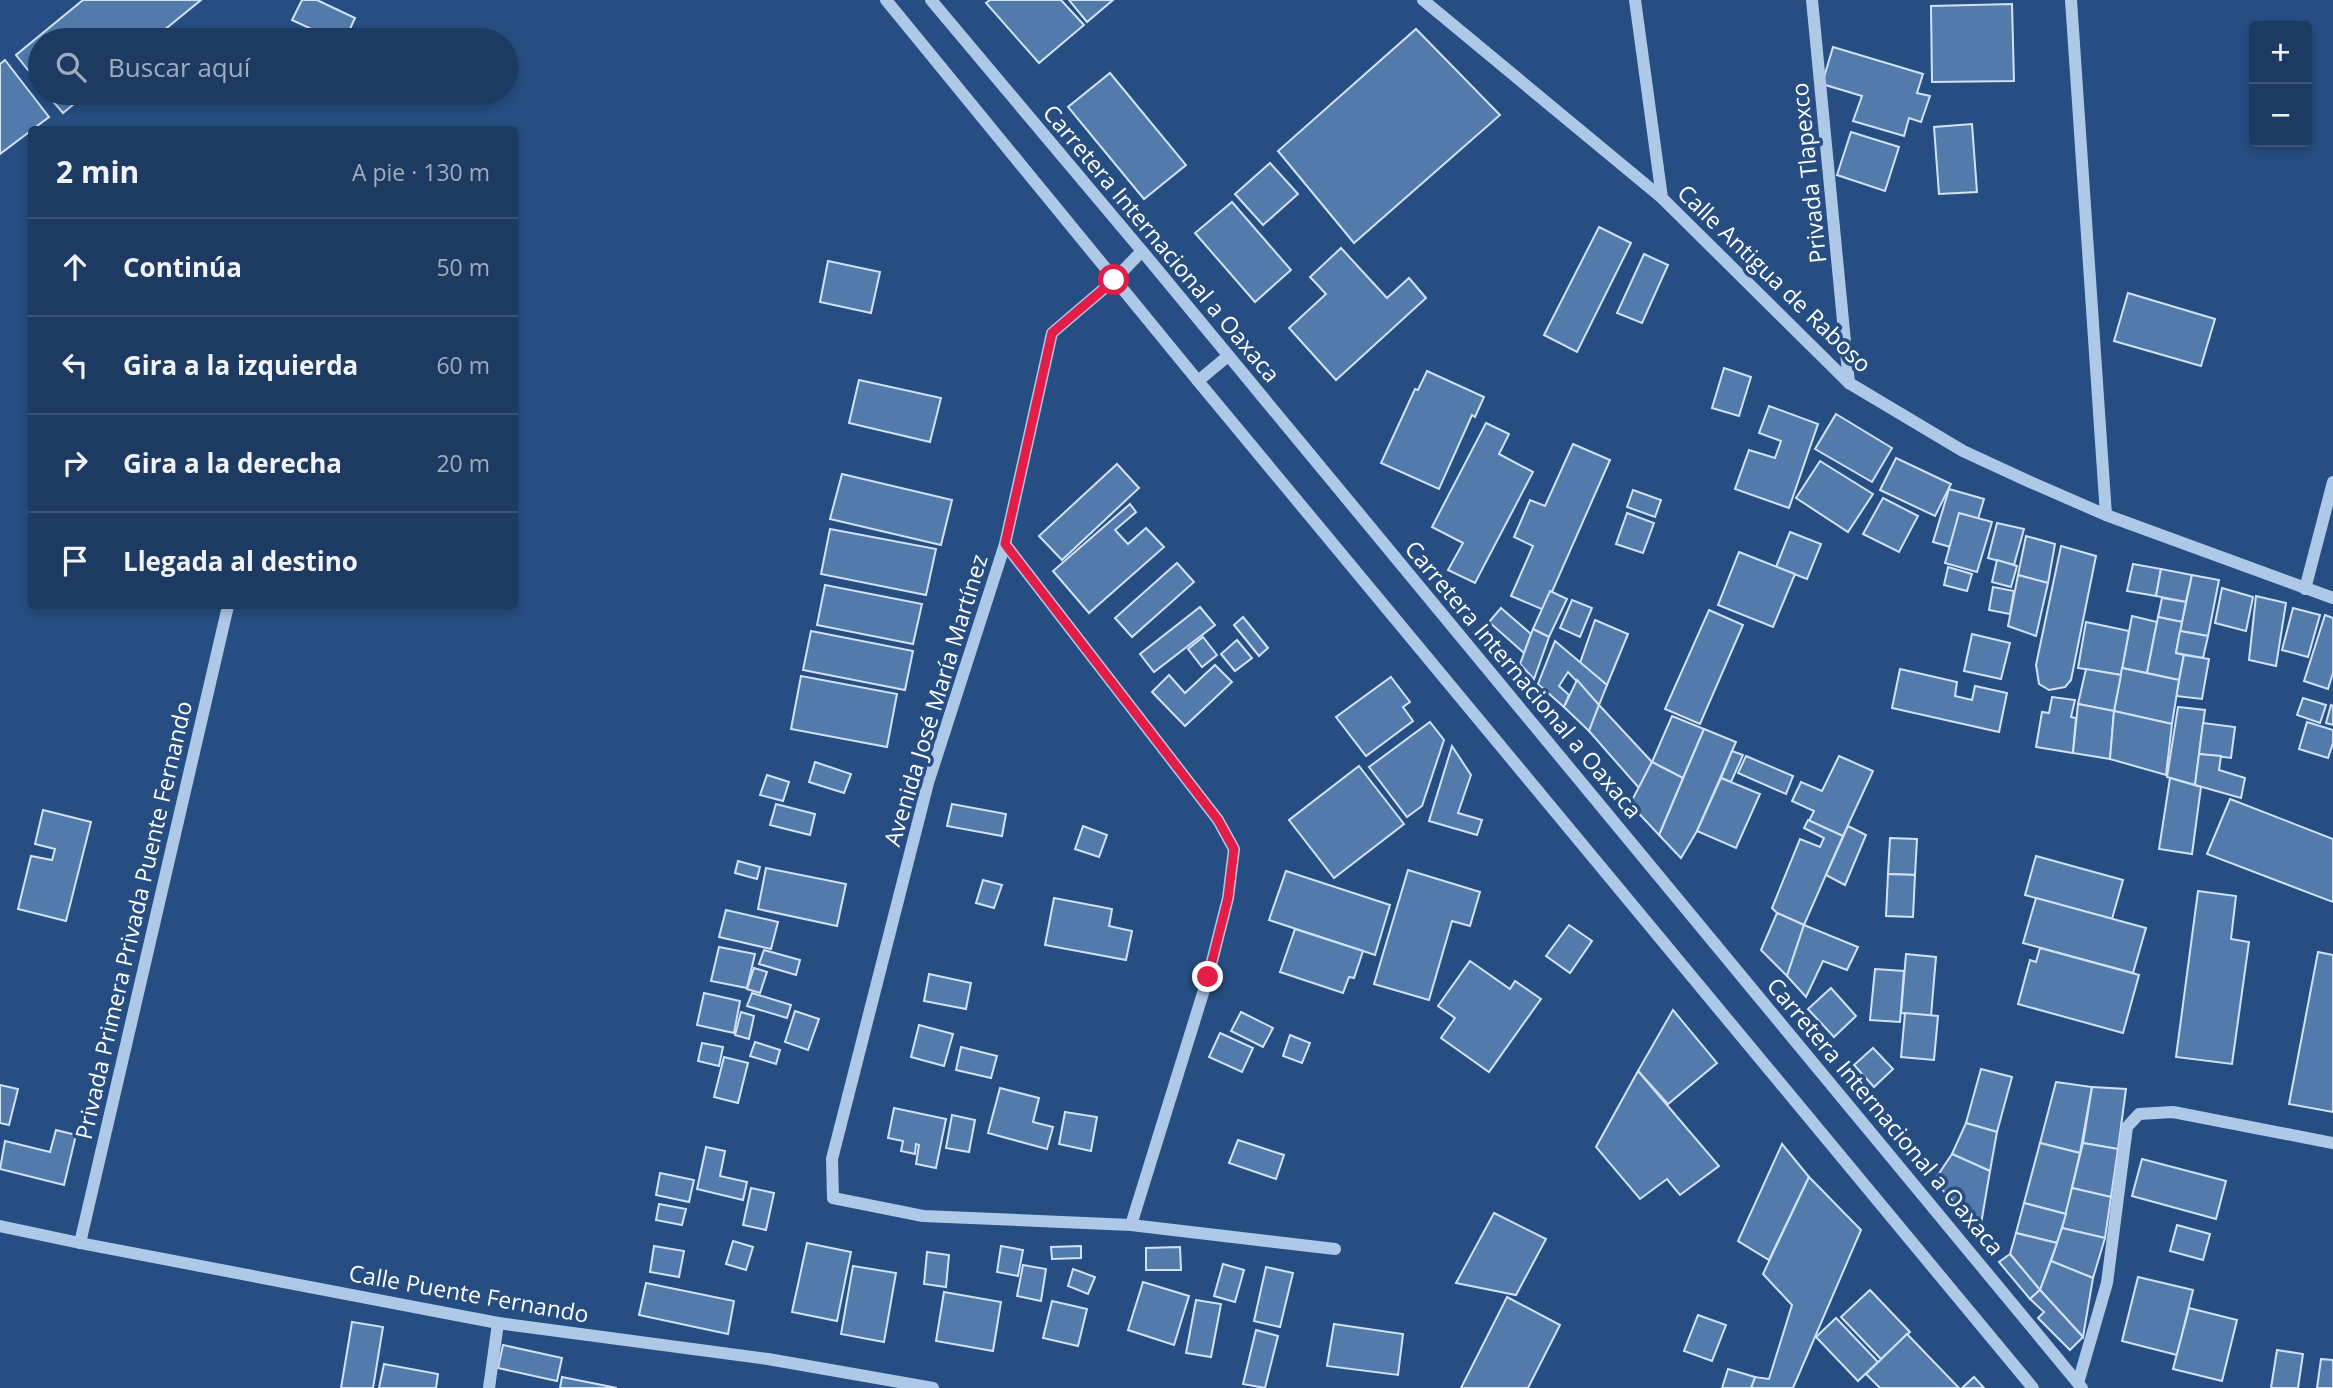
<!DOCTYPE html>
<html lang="es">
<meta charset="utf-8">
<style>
body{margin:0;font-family:"Open Sans",sans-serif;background:#29456b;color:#f1f3f6}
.controls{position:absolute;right:21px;top:21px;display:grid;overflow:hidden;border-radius:7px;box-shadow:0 4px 10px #0003}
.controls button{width:63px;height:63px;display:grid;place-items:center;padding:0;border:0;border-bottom:2px solid #3a5477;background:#1c3a62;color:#f1f3f6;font:35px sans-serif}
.stop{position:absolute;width:21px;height:21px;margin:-16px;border:5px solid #e11d48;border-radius:50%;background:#fff}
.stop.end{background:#e11d48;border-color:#fff;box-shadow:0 2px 7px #0008}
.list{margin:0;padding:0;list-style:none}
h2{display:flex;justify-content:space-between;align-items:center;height:91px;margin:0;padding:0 28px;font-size:30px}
h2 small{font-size:23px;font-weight:400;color:#a0adbe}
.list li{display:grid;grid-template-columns:46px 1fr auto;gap:21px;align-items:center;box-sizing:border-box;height:98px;padding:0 28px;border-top:2px solid #3a5477}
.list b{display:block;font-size:26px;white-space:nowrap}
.list em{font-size:23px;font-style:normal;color:#a0adbe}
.icon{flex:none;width:38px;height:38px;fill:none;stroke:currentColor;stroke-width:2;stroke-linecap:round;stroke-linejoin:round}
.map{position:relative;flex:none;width:2333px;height:1388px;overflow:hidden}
.search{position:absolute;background:#1c3a62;box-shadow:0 4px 10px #0003;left:28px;top:28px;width:490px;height:77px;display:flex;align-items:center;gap:18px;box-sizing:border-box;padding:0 24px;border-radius:38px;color:#a0adbe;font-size:26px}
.panel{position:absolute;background:#1c3a62;box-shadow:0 4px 10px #0003;left:28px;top:126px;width:490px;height:483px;border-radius:7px}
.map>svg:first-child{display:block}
</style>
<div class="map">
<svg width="2333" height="1388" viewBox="0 0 2333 1388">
<rect width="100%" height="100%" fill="#264e82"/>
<g fill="#527bac" stroke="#d1e2f5" stroke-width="2">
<path d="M83,0H201L152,40H40V85L16,55Z"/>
<path d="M302,0H317L355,18L345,40H335L292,20Z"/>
<path d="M990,0H1061L1084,25L1039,63L986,3Z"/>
<path d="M1069,0H1113L1087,22Z"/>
<path d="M2012,4L2014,81L1932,82L1931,6Z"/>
<path d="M1416,29L1500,115L1354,243L1278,151Z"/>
<path d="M1833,47L1923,74L1917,93L1930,96L1921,122L1909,118L1904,136L1853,121L1862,96L1822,84Z"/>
<path d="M5,60L49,117L0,154V64Z"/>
<path d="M1110,73L1186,165L1144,199L1068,107Z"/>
<path d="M46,93H87L63,113Z"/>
<path d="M1972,124L1977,192L1939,194L1934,127Z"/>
<path d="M1851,132L1899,147L1885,191L1837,175Z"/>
<path d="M1270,163L1298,194L1263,225L1235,194Z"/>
<path d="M1232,202L1291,270L1255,302L1195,233Z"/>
<path d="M1599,227L1631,243L1577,352L1544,335Z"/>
<path d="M1341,248L1387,298L1409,278L1426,298L1336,380L1289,328L1326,294L1310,277Z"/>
<path d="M1644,254L1668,265L1642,323L1617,313Z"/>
<path d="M828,261L880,272L871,313L820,302Z"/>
<path d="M2128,293L2215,319L2201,366L2114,341Z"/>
<path d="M1724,368L1751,377L1739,416L1712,408Z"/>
<path d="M1427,371L1484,397L1475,417L1472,415L1439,489L1381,463L1415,389L1418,390Z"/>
<path d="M859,380L941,398L930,442L849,423Z"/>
<path d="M1769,406L1818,424L1789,508L1735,489L1749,450L1775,458L1781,441L1759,433Z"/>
<path d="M1836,414L1892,448L1872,482L1815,449Z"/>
<path d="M1486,423L1509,434L1499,454L1533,472L1475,583L1448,570L1463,543L1432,527Z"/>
<path d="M1573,444L1610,460L1544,610L1511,596L1533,546L1514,537L1530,500L1545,506Z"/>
<path d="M1896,458L1951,484L1935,516L1880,490Z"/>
<path d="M1820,461L1873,494L1848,532L1796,498Z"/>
<path d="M1117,464L1139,488L1062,560L1039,536Z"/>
<path d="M842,474L952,500L941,545L830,519Z"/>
<path d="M1949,489L1984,499L1968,552L1933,542Z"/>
<path d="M1633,490L1661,500L1655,517L1627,507Z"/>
<path d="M1883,498L1918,516L1899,552L1863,534Z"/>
<path d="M1130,504L1136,512L1115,530L1128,544L1146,528L1164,547L1089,613L1053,571Z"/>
<path d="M1627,513L1654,523L1643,553L1616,544Z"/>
<path d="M1959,513L1992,522L1977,572L1945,563Z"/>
<path d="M1997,523L2024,529L2014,565L1988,558Z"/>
<path d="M830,529L936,549L926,595L821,574Z"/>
<path d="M1790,532L1821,544L1807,579L1776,567Z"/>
<path d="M2026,536L2055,544L2048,583L2018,575Z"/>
<path d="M2061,546L2096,556L2071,680L2065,687L2049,690L2039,684L2036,665Z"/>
<path d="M1739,552L1795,574L1773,627L1718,605Z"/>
<path d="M1997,560L2017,566L2011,587L1992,582Z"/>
<path d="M1177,563L1194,582L1132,637L1115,618Z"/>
<path d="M2133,564L2161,569L2156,596L2127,591Z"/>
<path d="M1948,567L1972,574L1967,591L1944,585Z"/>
<path d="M2161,569L2192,575L2186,602L2156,596Z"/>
<path d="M2018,575L2048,583L2036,636L2008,626Z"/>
<path d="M2192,575L2219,580L2208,636L2180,631Z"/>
<path d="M825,585L922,604L913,644L817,625Z"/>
<path d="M1993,587L2014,591L2010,614L1989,610Z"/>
<path d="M2222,588L2253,597L2246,631L2215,623Z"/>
<path d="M1550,591L1567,599L1549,637L1533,629Z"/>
<path d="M2256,596L2286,603L2276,666L2249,660Z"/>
<path d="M2162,598L2186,602L2182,622L2158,617Z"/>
<path d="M1572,600L1592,608L1580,637L1560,628Z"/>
<path d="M1200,607L1215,625L1154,672L1140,654Z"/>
<path d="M1501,608L1531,634L1524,653L1489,622Z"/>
<path d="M2293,608L2320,615L2308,657L2282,650Z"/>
<path d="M1709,610L1743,625L1700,724L1665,709Z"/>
<path d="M2325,615L2333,618V673L2328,689L2304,681Z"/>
<path d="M2132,616L2157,622L2147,673L2122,668Z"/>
<path d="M1243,617L1268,648L1259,656L1234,625Z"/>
<path d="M2158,617L2182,622L2176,653L2184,655L2179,680L2147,673Z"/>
<path d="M1595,620L1628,634L1607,685L1580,663Z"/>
<path d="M2086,622L2129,631L2121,675L2078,668Z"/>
<path d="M1533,629L1549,637L1534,679L1520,664Z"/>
<path d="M811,631L913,651L905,690L803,670Z"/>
<path d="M2180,631L2208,636L2203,658L2176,653Z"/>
<path d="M1972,634L2010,643L2001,679L1964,671Z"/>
<path d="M1203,637L1217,655L1202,667L1188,649Z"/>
<path d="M1237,640L1252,658L1235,671L1221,654Z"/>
<path d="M1555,641L1607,685L1599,705L1568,672L1559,686L1569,695L1564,707L1538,684Z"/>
<path d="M2184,655L2209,659L2202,699L2176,696Z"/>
<path d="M1215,665L1232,682L1185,726L1152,692L1169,675L1185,693Z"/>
<path d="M2122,668L2179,680L2172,724L2114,711Z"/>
<path d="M1900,669L1957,682L1955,696L1972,700L1975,686L2007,693L1999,732L1892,708Z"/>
<path d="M2086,669L2121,675L2114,711L2078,704Z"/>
<path d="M801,676L897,694L887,747L791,729Z"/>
<path d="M1391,677L1410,702L1403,707L1413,721L1366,756L1336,717Z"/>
<path d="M1577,680L1599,705L1589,731L1564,707Z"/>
<path d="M2052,697L2075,700L2071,717L2076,718L2073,753L2036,747L2042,712L2049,713Z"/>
<path d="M2303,698L2326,705L2320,723L2297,715Z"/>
<path d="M2078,704L2114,711L2110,759L2073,753Z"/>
<path d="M1599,705L1652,762L1639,788L1589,731Z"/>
<path d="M2331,705L2333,706V725L2326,723Z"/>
<path d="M2178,707L2205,710L2195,785L2167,777Z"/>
<path d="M2114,711L2172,724L2166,775L2110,759Z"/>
<path d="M1672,716L1704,729L1683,778L1652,762Z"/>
<path d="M1430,722L1444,740L1422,806L1407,817L1369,767Z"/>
<path d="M2307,722L2333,730V743L2328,758L2299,749Z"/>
<path d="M2203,723L2235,727L2231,758L2199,754Z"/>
<path d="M1704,729L1736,742L1697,831L1681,858L1659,835Z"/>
<path d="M1452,746L1471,775L1458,813L1482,820L1477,835L1429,821Z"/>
<path d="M1732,751L1743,755L1731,782L1721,778Z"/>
<path d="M2199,754L2221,756L2219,770L2245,778L2241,798L2195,785Z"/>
<path d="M1746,756L1793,776L1786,794L1738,773Z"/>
<path d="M1839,756L1873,771L1843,836L1809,821L1814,811L1792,801L1801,782L1822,791Z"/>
<path d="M815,762L851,774L844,793L809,782Z"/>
<path d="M1652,762L1683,778L1659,835L1630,804Z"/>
<path d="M1359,766L1404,824L1334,878L1289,820Z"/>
<path d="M767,775L789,782L783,801L760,795Z"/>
<path d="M1721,778L1760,794L1736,848L1697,831Z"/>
<path d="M2170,778L2201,787L2192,854L2159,849Z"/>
<path d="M2230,799L2333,839V902L2207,854Z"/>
<path d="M776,804L815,814L810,835L770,825Z"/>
<path d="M952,804L1006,814L1002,836L947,826Z"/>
<path d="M43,810L91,822L66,921L18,909L31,856L52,860L55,849L35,844Z"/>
<path d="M1808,820L1843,836L1804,925L1777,913L1772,908L1800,839L1820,847L1824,838L1804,828Z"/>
<path d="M1083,826L1107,835L1099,857L1075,849Z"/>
<path d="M1848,826L1866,835L1845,885L1826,875Z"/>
<path d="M1890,838L1917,839L1915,875L1888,874Z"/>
<path d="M2036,856L2123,880L2112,919L2025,895Z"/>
<path d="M738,861L760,867L757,879L735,873Z"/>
<path d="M766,868L846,884L837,926L758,909Z"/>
<path d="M1408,870L1480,892L1470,926L1452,921L1429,1000L1374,984Z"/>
<path d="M1286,871L1390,905L1375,955L1269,920Z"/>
<path d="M1888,874L1915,875L1913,917L1886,916Z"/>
<path d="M983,880L1002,885L994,908L976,903Z"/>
<path d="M2198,891L2236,896L2231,939L2249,942L2232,1064L2176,1057Z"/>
<path d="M1054,898L1112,909L1109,926L1132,931L1126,960L1045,945Z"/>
<path d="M2036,898L2146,928L2133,973L2023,943Z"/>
<path d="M726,910L778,922L771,949L719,937Z"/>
<path d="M1777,913L1804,925L1787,976L1761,950Z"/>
<path d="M1569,925L1592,941L1570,973L1546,956Z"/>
<path d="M1804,925L1858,947L1847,970L1823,961L1806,997L1787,976Z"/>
<path d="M1295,929L1363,951L1354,978L1349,977L1343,993L1280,972Z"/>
<path d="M719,947L755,954L747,988L711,981Z"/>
<path d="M2040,948L2139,975L2123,1033L2018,1004L2030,960L2036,962Z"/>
<path d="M764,950L800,960L796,975L759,964Z"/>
<path d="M2318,952L2333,955V1112L2289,1104Z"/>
<path d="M1906,954L1936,957L1931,1016L1901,1013Z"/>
<path d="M1470,961L1510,989L1515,981L1541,999L1489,1072L1441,1038L1455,1018L1438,1006Z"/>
<path d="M754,968L767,972L760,993L747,989Z"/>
<path d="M1875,969L1904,971L1900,1022L1870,1020Z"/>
<path d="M929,974L971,983L966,1009L924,1001Z"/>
<path d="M1831,988L1856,1016L1834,1037L1808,1009Z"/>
<path d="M704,993L740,1001L734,1033L697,1025Z"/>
<path d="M752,993L791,1005L787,1018L747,1006Z"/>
<path d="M1673,1010L1717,1063L1668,1104L1638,1071Z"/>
<path d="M795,1011L819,1019L808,1050L785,1042Z"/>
<path d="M741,1012L754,1016L749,1039L735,1035Z"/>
<path d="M1241,1012L1273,1028L1263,1047L1231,1031Z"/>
<path d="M1905,1013L1938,1016L1934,1060L1901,1057Z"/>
<path d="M919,1025L953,1034L944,1066L911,1057Z"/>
<path d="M1220,1033L1253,1048L1242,1072L1209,1057Z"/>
<path d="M1290,1035L1310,1043L1302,1063L1283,1056Z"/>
<path d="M755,1042L780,1050L776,1064L750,1056Z"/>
<path d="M702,1043L723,1047L719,1066L698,1061Z"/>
<path d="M961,1047L997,1056L991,1078L956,1070Z"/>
<path d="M1873,1048L1893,1069L1874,1087L1854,1065Z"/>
<path d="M724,1057L748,1063L738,1103L714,1097Z"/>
<path d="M1981,1069L2012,1077L1997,1132L1966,1123Z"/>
<path d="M1638,1071L1719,1166L1680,1195L1667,1179L1640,1199L1596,1147Z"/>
<path d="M2056,1082L2092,1087L2080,1153L2040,1143Z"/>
<path d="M0,1085L18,1089L9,1125L0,1123Z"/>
<path d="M2092,1087L2126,1089L2118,1149L2083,1143Z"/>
<path d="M1000,1088L1039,1098L1033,1122L1053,1127L1047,1149L988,1133Z"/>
<path d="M894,1108L946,1119L936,1168L916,1164L919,1145L916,1144L915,1154L901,1151L903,1141L888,1138Z"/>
<path d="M1065,1112L1097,1117L1091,1151L1059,1144Z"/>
<path d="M952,1115L975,1120L969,1152L946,1148Z"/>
<path d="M1966,1123L1997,1132L1990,1171L1952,1154Z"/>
<path d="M56,1130L76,1135L64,1185L0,1169L5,1141L50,1152Z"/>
<path d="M1238,1140L1284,1155L1276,1179L1229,1163Z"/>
<path d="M2040,1143L2080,1153L2066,1214L2024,1203Z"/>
<path d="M2083,1143L2118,1149L2111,1197L2072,1188Z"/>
<path d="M1782,1144L1809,1177L1769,1260L1738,1241Z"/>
<path d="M706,1147L725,1151L720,1176L747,1182L743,1200L697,1189Z"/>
<path d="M1952,1154L1990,1171L1980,1230L1934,1181Z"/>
<path d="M2142,1159L2226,1181L2216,1219L2132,1196Z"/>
<path d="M660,1173L694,1180L689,1202L656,1195Z"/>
<path d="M1809,1177L1861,1230L1793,1388H1751L1755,1377L1769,1379L1792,1305L1763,1274Z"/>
<path d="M751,1188L774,1193L766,1230L743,1225Z"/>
<path d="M2072,1188L2111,1197L2105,1238L2062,1228Z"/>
<path d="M2024,1203L2066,1214L2057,1243L2016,1233Z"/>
<path d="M659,1204L686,1209L682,1225L656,1220Z"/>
<path d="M1494,1213L1546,1239L1516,1295L1456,1283Z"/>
<path d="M2177,1225L2210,1234L2203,1260L2170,1251Z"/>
<path d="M2062,1228L2105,1238L2093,1278L2051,1261Z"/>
<path d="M2016,1233L2057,1243L2040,1290L2010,1254Z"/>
<path d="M733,1241L753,1247L746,1270L726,1264Z"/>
<path d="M807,1243L851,1252L837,1321L792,1312Z"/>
<path d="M654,1246L684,1251L679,1277L650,1272Z"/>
<path d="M1001,1246L1023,1250L1018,1276L997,1272Z"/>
<path d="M1081,1246V1258L1052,1259L1051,1247Z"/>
<path d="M1180,1247L1181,1270H1146V1248Z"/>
<path d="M927,1252L949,1255L946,1287L924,1284Z"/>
<path d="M2010,1254L2040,1290L2030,1299L1999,1262Z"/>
<path d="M2051,1261L2093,1278L2083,1337L2040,1290Z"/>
<path d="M1223,1264L1244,1270L1235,1302L1214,1296Z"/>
<path d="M1023,1265L1046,1269L1041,1301L1017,1296Z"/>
<path d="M853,1266L896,1273L884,1342L841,1334Z"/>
<path d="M1266,1267L1293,1273L1280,1327L1254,1321Z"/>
<path d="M1073,1269L1095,1277L1088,1294L1068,1286Z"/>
<path d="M2138,1277L2193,1290L2177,1355L2122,1341Z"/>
<path d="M1143,1282L1189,1296L1174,1345L1128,1330Z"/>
<path d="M646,1283L734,1301L728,1334L639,1315Z"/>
<path d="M1870,1290L1910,1332L1881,1359L1841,1317Z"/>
<path d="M2040,1290L2083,1337L2070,1350L2038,1318L2044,1312L2030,1299Z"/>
<path d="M944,1292L1001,1302L993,1351L936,1341Z"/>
<path d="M1507,1297L1560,1325L1528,1388H1461Z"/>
<path d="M1196,1300L1221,1304L1211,1357L1186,1353Z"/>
<path d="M1052,1301L1087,1309L1078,1346L1043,1338Z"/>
<path d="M2189,1308L2237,1320L2222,1381L2173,1369Z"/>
<path d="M1698,1315L1726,1325L1712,1361L1684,1351Z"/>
<path d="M1836,1318L1878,1362L1858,1381L1816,1337Z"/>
<path d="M352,1322L383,1327L373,1388H341Z"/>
<path d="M1334,1324L1403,1334L1398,1375L1327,1366Z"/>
<path d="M1256,1330L1278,1336L1265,1388L1243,1384Z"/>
<path d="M1907,1334L1959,1388H1880L1866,1374Z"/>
<path d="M503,1345L562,1358L557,1381L498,1368Z"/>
<path d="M2277,1350L2303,1354L2298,1388H2271Z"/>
<path d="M2321,1359L2333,1360V1388H2317Z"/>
<path d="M384,1364L438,1374L436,1388H379Z"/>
<path d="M1728,1369L1755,1377L1751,1388H1722Z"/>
<path d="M562,1377L617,1388H560Z"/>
<path d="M1974,1377L1984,1388H1962Z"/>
</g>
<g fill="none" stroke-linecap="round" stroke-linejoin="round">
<g stroke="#aec8e7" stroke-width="12">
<path d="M886,0L1198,381L2033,1388"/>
<path d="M931,0L1142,251L2082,1388"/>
<path d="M1423,0L1662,198L1849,383L1963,451L2028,481L2106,515L2333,598"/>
<path d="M1635,0L1662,198"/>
<path d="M1812,0L1849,383"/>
<path d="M2071,0L2106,515"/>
<path d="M1142,251L1114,280L1052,333L1005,544L928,783L832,1159L833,1198L923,1216L1131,1225L1335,1249"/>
<path d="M1198,381L1228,356"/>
<path d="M1005,544L1218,820L1234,849L1228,898L1208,977L1131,1225"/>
<path d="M2305,589L2333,482"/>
<path d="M0,1226L80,1243L498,1323L768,1359L933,1388"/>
<path d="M80,1243L228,606"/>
<path d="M2078,1383L2107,1283L2127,1127L2139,1114L2173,1112L2333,1143"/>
<path d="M489,1388L498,1323"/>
</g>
</g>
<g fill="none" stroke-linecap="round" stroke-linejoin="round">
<path stroke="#e11d48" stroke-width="9" d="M1114,280L1052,333L1005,544L1218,820L1234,849L1228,898L1208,977"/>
</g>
<g text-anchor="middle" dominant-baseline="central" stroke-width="7" stroke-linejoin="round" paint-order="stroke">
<g font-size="23" fill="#fff" stroke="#264e82">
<text transform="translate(1808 173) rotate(-96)">Privada Tlapexco</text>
<text transform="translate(1162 243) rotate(50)">Carretera Internacional a Oaxaca</text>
<text transform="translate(1775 278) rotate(44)">Calle Antigua de Raboso</text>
<text transform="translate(1524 679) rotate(50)">Carretera Internacional a Oaxaca</text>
<text transform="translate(935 700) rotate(-73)">Avenida José María Martínez</text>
<text transform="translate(133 920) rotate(-77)">Privada Primera Privada Puente Fernando</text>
<text transform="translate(1886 1116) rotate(50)">Carretera Internacional a Oaxaca</text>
<text transform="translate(469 1293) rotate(10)">Calle Puente Fernando</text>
</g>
</g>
</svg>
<div class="controls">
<button>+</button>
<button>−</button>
</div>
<div class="stop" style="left:1114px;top:280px"></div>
<div class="stop end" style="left:1208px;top:977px"></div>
<div class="search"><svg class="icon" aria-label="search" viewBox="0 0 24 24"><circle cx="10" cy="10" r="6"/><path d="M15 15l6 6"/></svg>Buscar aquí</div>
<section class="panel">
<h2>2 min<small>A pie · 130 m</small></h2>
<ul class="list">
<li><svg class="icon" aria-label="ahead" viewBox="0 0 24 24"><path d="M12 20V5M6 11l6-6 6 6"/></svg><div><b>Continúa</b></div><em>50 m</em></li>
<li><svg class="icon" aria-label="left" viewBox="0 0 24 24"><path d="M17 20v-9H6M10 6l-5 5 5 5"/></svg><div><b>Gira a la izquierda</b></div><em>60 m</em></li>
<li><svg class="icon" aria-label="right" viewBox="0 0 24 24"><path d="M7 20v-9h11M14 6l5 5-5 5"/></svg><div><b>Gira a la derecha</b></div><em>20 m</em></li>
<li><svg class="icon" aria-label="arrive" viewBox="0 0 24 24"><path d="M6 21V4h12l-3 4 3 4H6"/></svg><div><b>Llegada al destino</b></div></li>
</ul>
</section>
</div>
